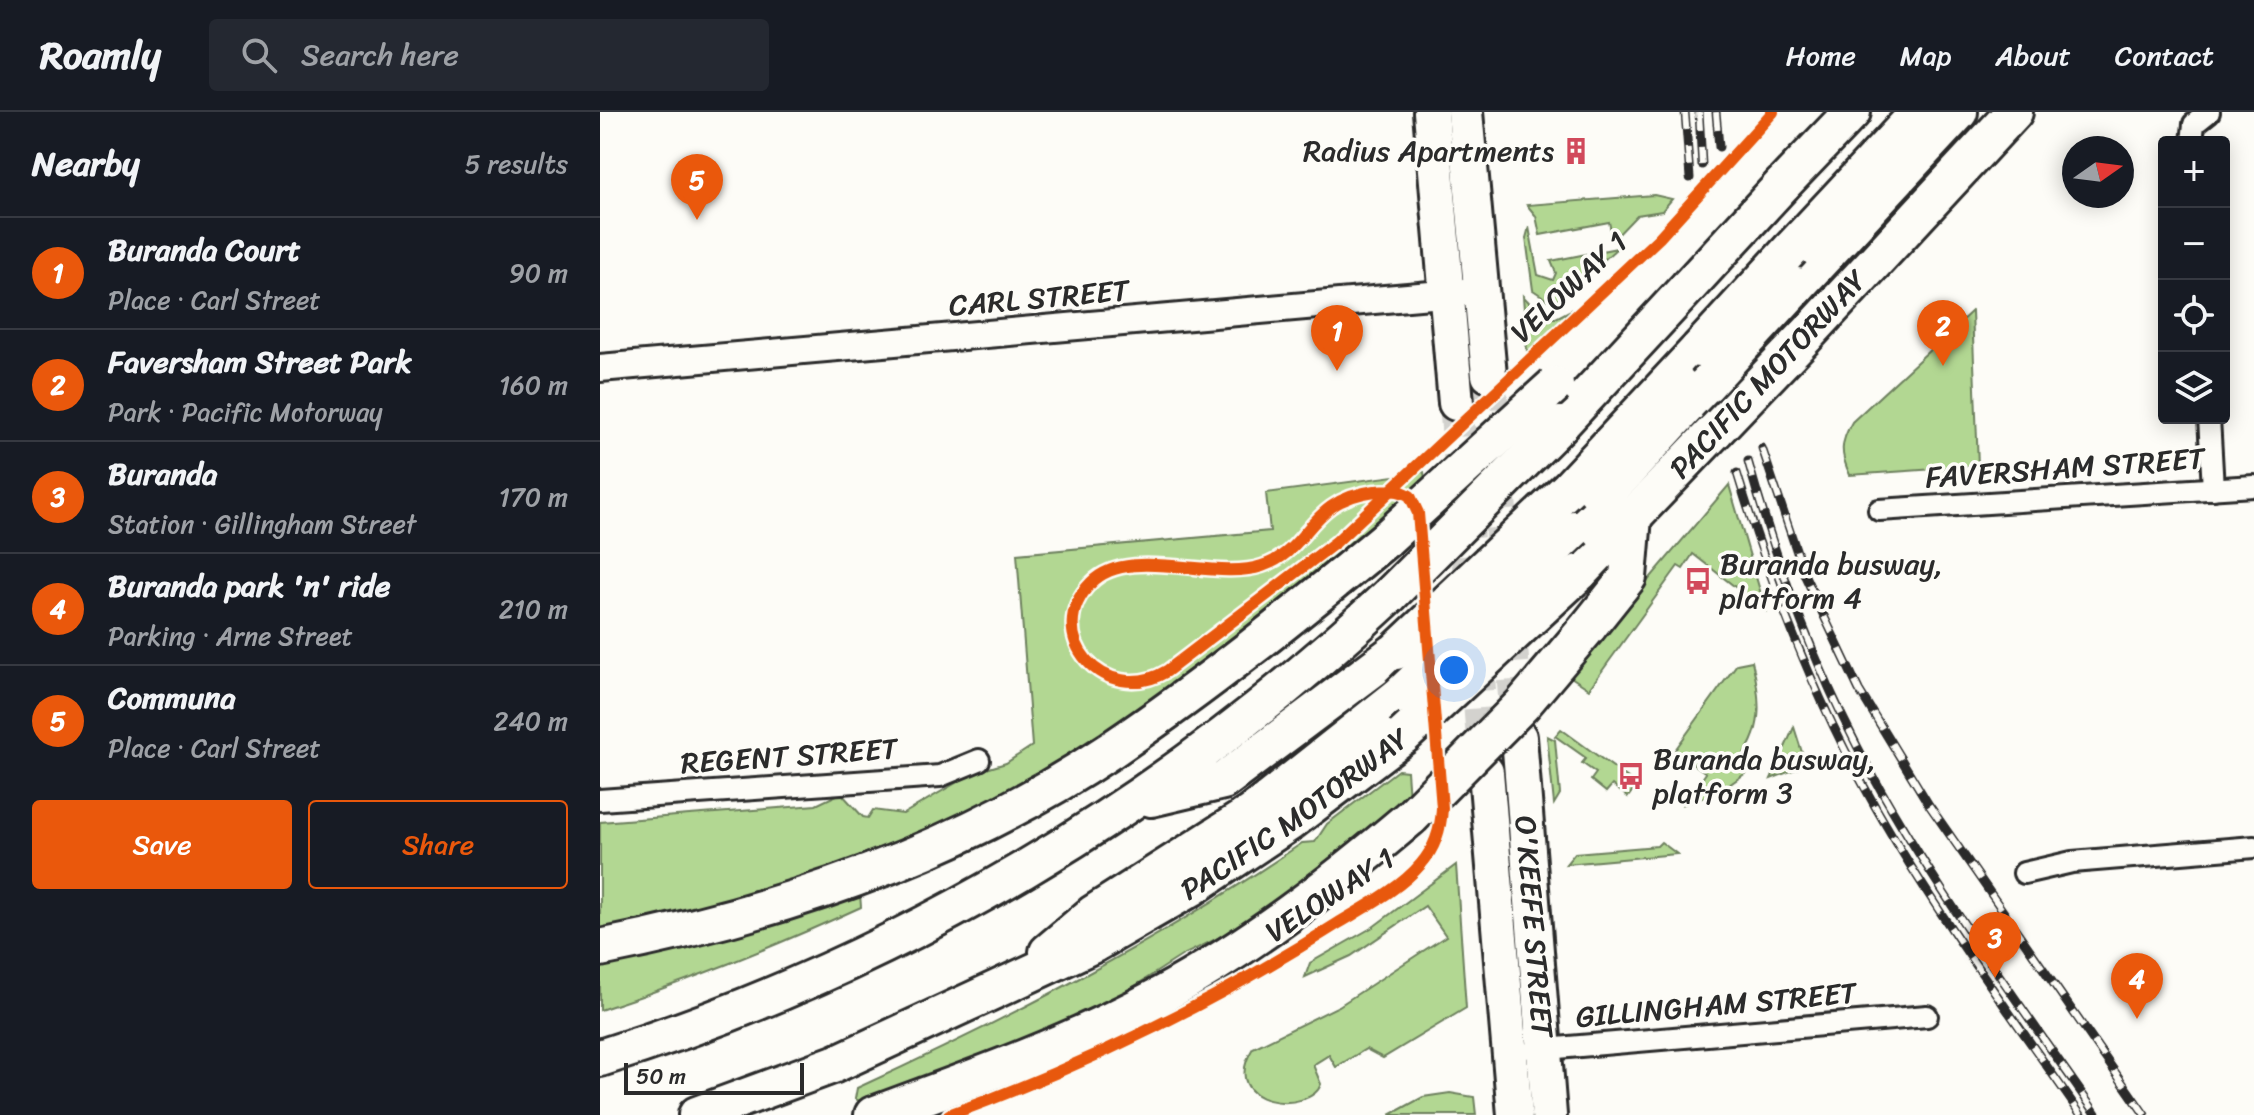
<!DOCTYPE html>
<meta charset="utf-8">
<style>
body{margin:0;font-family:Sriracha,sans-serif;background:#242831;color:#f1f3f6}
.controls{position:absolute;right:24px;top:24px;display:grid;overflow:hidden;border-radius:8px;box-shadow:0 4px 20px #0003}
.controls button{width:72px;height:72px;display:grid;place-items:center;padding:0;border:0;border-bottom:2px solid #363941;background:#171b24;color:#f1f3f6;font:40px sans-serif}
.compass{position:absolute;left:1462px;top:24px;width:72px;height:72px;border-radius:50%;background:#171b24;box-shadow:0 4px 20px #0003;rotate:76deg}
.scale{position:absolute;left:24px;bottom:20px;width:180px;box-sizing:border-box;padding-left:8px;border:4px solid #2b2b2b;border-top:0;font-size:22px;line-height:28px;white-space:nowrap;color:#2b2b2b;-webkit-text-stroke:6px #fdfcf7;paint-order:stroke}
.you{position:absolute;left:854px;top:558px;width:28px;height:28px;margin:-20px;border:6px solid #fff;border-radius:50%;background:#1a73e8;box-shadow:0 0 0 12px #1a73e833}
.badge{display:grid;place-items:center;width:52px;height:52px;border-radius:50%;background:#ea580c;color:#fff;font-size:26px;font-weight:700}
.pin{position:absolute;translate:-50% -66px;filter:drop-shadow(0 2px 4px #0008)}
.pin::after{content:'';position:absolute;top:42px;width:28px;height:24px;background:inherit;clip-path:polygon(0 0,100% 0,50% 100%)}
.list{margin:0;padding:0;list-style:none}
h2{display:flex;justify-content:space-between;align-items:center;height:104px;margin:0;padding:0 32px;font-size:34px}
h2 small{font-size:26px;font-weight:400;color:#9ea1a6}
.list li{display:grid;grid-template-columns:52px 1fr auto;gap:24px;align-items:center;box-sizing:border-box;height:112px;padding:0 32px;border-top:2px solid #363941}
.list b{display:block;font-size:30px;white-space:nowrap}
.list p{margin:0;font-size:26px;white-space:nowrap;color:#9ea1a6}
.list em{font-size:26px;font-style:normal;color:#9ea1a6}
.actions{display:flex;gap:16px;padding:24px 32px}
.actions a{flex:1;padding:18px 0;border:2px solid #ea580c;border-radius:8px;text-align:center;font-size:28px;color:#ea580c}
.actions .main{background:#ea580c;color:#fff}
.icon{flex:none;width:44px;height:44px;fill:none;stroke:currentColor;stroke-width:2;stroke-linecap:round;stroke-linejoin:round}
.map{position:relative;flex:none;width:1654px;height:1003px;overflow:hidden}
header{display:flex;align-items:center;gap:48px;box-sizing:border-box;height:112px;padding:0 40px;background:#171b24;border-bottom:2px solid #363941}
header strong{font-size:38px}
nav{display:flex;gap:44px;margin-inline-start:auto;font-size:28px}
.search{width:560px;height:72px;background:#242831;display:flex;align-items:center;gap:20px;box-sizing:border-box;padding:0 28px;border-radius:8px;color:#9ea1a6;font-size:30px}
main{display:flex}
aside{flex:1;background:#171b24}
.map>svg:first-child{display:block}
</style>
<header>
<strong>Roamly</strong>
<div class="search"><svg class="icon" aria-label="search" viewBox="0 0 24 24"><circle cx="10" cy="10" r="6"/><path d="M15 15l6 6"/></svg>Search here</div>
<nav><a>Home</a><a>Map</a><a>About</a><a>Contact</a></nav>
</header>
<main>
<aside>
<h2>Nearby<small>5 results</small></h2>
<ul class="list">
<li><span class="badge">1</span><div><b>Buranda Court</b><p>Place · Carl Street</p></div><em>90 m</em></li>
<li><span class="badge">2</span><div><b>Faversham Street Park</b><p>Park · Pacific Motorway</p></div><em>160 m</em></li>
<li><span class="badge">3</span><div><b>Buranda</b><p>Station · Gillingham Street</p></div><em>170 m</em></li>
<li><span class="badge">4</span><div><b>Buranda park 'n' ride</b><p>Parking · Arne Street</p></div><em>210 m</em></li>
<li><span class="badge">5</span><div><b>Communa</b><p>Place · Carl Street</p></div><em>240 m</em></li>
</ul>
<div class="actions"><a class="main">Save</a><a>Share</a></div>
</aside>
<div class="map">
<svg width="1654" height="1003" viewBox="0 0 1654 1003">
<rect width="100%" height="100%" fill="#fdfcf7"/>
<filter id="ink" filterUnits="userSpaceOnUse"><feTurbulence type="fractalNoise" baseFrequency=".0125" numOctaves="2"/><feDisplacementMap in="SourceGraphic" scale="16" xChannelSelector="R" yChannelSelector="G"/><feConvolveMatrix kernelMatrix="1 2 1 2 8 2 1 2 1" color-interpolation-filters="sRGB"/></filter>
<g filter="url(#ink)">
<g fill="#b2d792" stroke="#6e815e" stroke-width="2">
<path d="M1054,83L1072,87L1062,99L1037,103L1013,128L1009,110L940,123L936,104L927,93Z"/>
<path d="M929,115L938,163L953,168L956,161L951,149L1017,136L964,185L951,190L933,178L926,126Z"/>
<path d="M923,184L944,206H956L973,197L927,240Z"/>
<path d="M1372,199L1378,354L1250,363C1240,342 1240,331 1252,310Z"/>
<path d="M824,360L825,368C677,498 509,637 329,720C225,767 111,796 0,819V710L216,693L241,681L263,705L268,706L273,698L303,702L373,661L406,651L432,634L417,442L670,419L666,381Z"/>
<path d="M1129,373L1166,499L1093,442L1083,457L1078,454L989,577L968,563Z"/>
<path d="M1152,549C1161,587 1165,621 1136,652L1146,661L1119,680L1084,692L1106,661L1075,638L1137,552Z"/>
<path d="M1194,615L1206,653L1171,667Z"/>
<path d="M961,617L1028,666L1036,674L1028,685L1012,673L1006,680L991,668L996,661L982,651L986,646L955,624Z"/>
<path d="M947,624L955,628L960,682L954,692Z"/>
<path d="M798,658L807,659L809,687L663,804L583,843L516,886L422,932L264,991L255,987L257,976C412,905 561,828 702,731L715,730L727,712Z"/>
<path d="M1061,730L1077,742L966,752L975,741L1057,734Z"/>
<path d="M856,753L866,896L783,946L766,937L736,955L729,943L713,953L721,972C711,1003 616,996 653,936L739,894L846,824L825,794L751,844L705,865L710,851L773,815Z"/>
<path d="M260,782L261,795C176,834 89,869 0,898V853L111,829Z"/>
<path d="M850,981L874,985L876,1003H790L823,985Z"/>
</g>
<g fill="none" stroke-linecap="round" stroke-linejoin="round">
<g stroke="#d3d2ce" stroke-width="34" stroke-dasharray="34 17" stroke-linecap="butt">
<path d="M889,263L918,621"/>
<path d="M856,291L885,652"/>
</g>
<g stroke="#2b2b2b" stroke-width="26">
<g id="minor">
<path d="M1592,30L1594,12L1609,0"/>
<path d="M1609,306L1613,377"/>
<path d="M1279,398L1654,374"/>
<path d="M0,688L340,664L379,648"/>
<path d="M1424,761L1472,750L1654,735"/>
<path d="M934,938L1327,904"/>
</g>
</g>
<g stroke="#2b2b2b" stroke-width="32">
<path id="tertiary" d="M0,256L865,180"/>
</g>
<g stroke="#2b2b2b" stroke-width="40">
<g id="trunk">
<path d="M831,0L856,291"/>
<path d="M865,0L889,263"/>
<path id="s1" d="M919,625L949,1003"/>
<path d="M886,660L915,1003"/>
</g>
</g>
<g stroke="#2b2b2b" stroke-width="42">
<g id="motorway">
<path d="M1182,73L1252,0"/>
<path d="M1191,137L1319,0"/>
<path d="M1197,174L1359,0"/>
<path d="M1205,225L1414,0"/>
<path d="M960,313L1088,175"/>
<path d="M969,376L1099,237"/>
<path d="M974,417L1106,273"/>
<path d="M979,461L1116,318"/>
<path d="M988,515L1028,465L1033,405"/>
<path d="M551,686L623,669L796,539"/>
<path d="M0,836C179,801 359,740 511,638C607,573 697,501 786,427"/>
<path d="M448,840L493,802L650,702L800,583"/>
<path d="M0,946C295,854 565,694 790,483"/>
<path id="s2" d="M97,1003L235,952L494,832L591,776L690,710L803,624"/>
<path d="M273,1003C369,968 468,933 559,884C650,835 732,772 811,705"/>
</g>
</g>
<use href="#minor" stroke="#fdfcf7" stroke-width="20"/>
<use href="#tertiary" stroke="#fdfcf7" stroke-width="26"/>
<use href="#trunk" stroke="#fdfcf7" stroke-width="34"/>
<use href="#motorway" stroke="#fdfcf7" stroke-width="36"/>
<g stroke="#2b2b2b" stroke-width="9">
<g id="rail">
<path d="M1085,0L1090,66"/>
<path d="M1099,0L1102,53"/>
<path d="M1116,0L1119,35"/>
<path d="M1162,336L1205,464L1259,578L1329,693L1545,1003"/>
<path d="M1148,349C1180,463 1223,577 1282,680C1346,792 1423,897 1497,1003"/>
<path d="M1137,361C1172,477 1216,590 1276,696C1337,803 1411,902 1481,1003"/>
</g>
</g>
<use href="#rail" stroke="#fdfcf7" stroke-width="6" stroke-dasharray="18" stroke-linecap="butt"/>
<g stroke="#2b2b2b" stroke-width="42" stroke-linecap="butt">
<g id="motorway-bridge">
<path d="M1088,175L1182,73"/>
<path d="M1099,237L1191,137"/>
<path d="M1106,273L1197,174"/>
<path d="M1116,318L1205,225"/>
<path d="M786,427L955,273"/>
<path d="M790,483L960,313"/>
<path d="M796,539L969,376"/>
<path d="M800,583L974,417"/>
<path d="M803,624L979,461"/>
<path d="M811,705L922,593L988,515"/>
</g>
</g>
<use href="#motorway-bridge" stroke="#fdfcf7" stroke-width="36"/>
<g stroke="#fdfcf7" stroke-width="17">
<path id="cycleway" d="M349,1003C484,954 616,889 737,812C765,795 800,777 821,752C835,736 841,717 842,696L818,401L810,384C799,377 788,378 775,379C706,388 711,438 662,454C614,470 528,432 491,471C440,523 505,596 567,559L736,430L1059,126L1173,0"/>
</g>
<use href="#cycleway" stroke="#e8590c" stroke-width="12"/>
</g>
</g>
<defs>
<g id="building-bare" transform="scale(2.16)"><path d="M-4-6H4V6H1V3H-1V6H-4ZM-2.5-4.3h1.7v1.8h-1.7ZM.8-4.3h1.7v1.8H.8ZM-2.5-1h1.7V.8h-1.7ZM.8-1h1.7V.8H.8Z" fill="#d1495b" stroke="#fdfcf7" stroke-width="2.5" paint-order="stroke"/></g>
<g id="bus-bare" transform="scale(2.16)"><path d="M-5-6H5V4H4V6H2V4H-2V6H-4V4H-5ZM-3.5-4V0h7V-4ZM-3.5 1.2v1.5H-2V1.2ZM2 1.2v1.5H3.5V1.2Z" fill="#d1495b" stroke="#fdfcf7" stroke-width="2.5" paint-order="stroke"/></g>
</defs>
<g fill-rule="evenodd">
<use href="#building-bare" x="976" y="39"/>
<use href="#bus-bare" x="1098" y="469"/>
<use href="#bus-bare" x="1031" y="664"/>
</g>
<g text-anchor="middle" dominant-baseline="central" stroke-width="7" stroke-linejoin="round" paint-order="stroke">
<g font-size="30" fill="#2b2b2b" stroke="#fdfcf7" text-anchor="start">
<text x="954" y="39" text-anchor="end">Radius Apartments</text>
<text x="1120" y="452">Buranda busway,<tspan x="1120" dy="34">platform 4</tspan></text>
<text x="1053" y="647">Buranda busway,<tspan x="1053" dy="34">platform 3</tspan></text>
</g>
<g font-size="30" fill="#2b2b2b" stroke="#fdfcf7">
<text transform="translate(969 175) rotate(-43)">VELOWAY 1</text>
<text transform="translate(439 186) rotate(-5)">CARL STREET</text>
<text transform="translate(1168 262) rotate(-47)">PACIFIC MOTORWAY</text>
<text transform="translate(1465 356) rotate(-4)">FAVERSHAM STREET</text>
<text transform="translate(189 644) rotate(-4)">REGENT STREET</text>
<text stroke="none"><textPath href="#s2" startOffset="672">PACIFIC MOTORWAY</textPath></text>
<text transform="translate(730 783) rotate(-33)">VELOWAY 1</text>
<text stroke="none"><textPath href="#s1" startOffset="190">O'KEEFE STREET</textPath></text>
<text transform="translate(1116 893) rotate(-5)">GILLINGHAM STREET</text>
</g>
</g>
</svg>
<div class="controls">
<button>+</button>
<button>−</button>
<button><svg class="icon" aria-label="locate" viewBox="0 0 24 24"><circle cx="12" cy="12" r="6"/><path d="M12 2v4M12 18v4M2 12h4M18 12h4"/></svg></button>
<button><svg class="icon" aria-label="layers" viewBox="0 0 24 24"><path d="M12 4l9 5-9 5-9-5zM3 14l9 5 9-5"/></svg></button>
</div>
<svg class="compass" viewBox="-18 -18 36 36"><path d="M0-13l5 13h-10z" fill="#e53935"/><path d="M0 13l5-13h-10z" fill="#9ea1a6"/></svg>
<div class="scale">50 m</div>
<div class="you"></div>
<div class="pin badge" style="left:737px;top:259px">1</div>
<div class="pin badge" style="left:1343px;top:254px">2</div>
<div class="pin badge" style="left:1395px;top:866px">3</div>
<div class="pin badge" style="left:1537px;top:907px">4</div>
<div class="pin badge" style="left:97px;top:108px">5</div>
</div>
</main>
